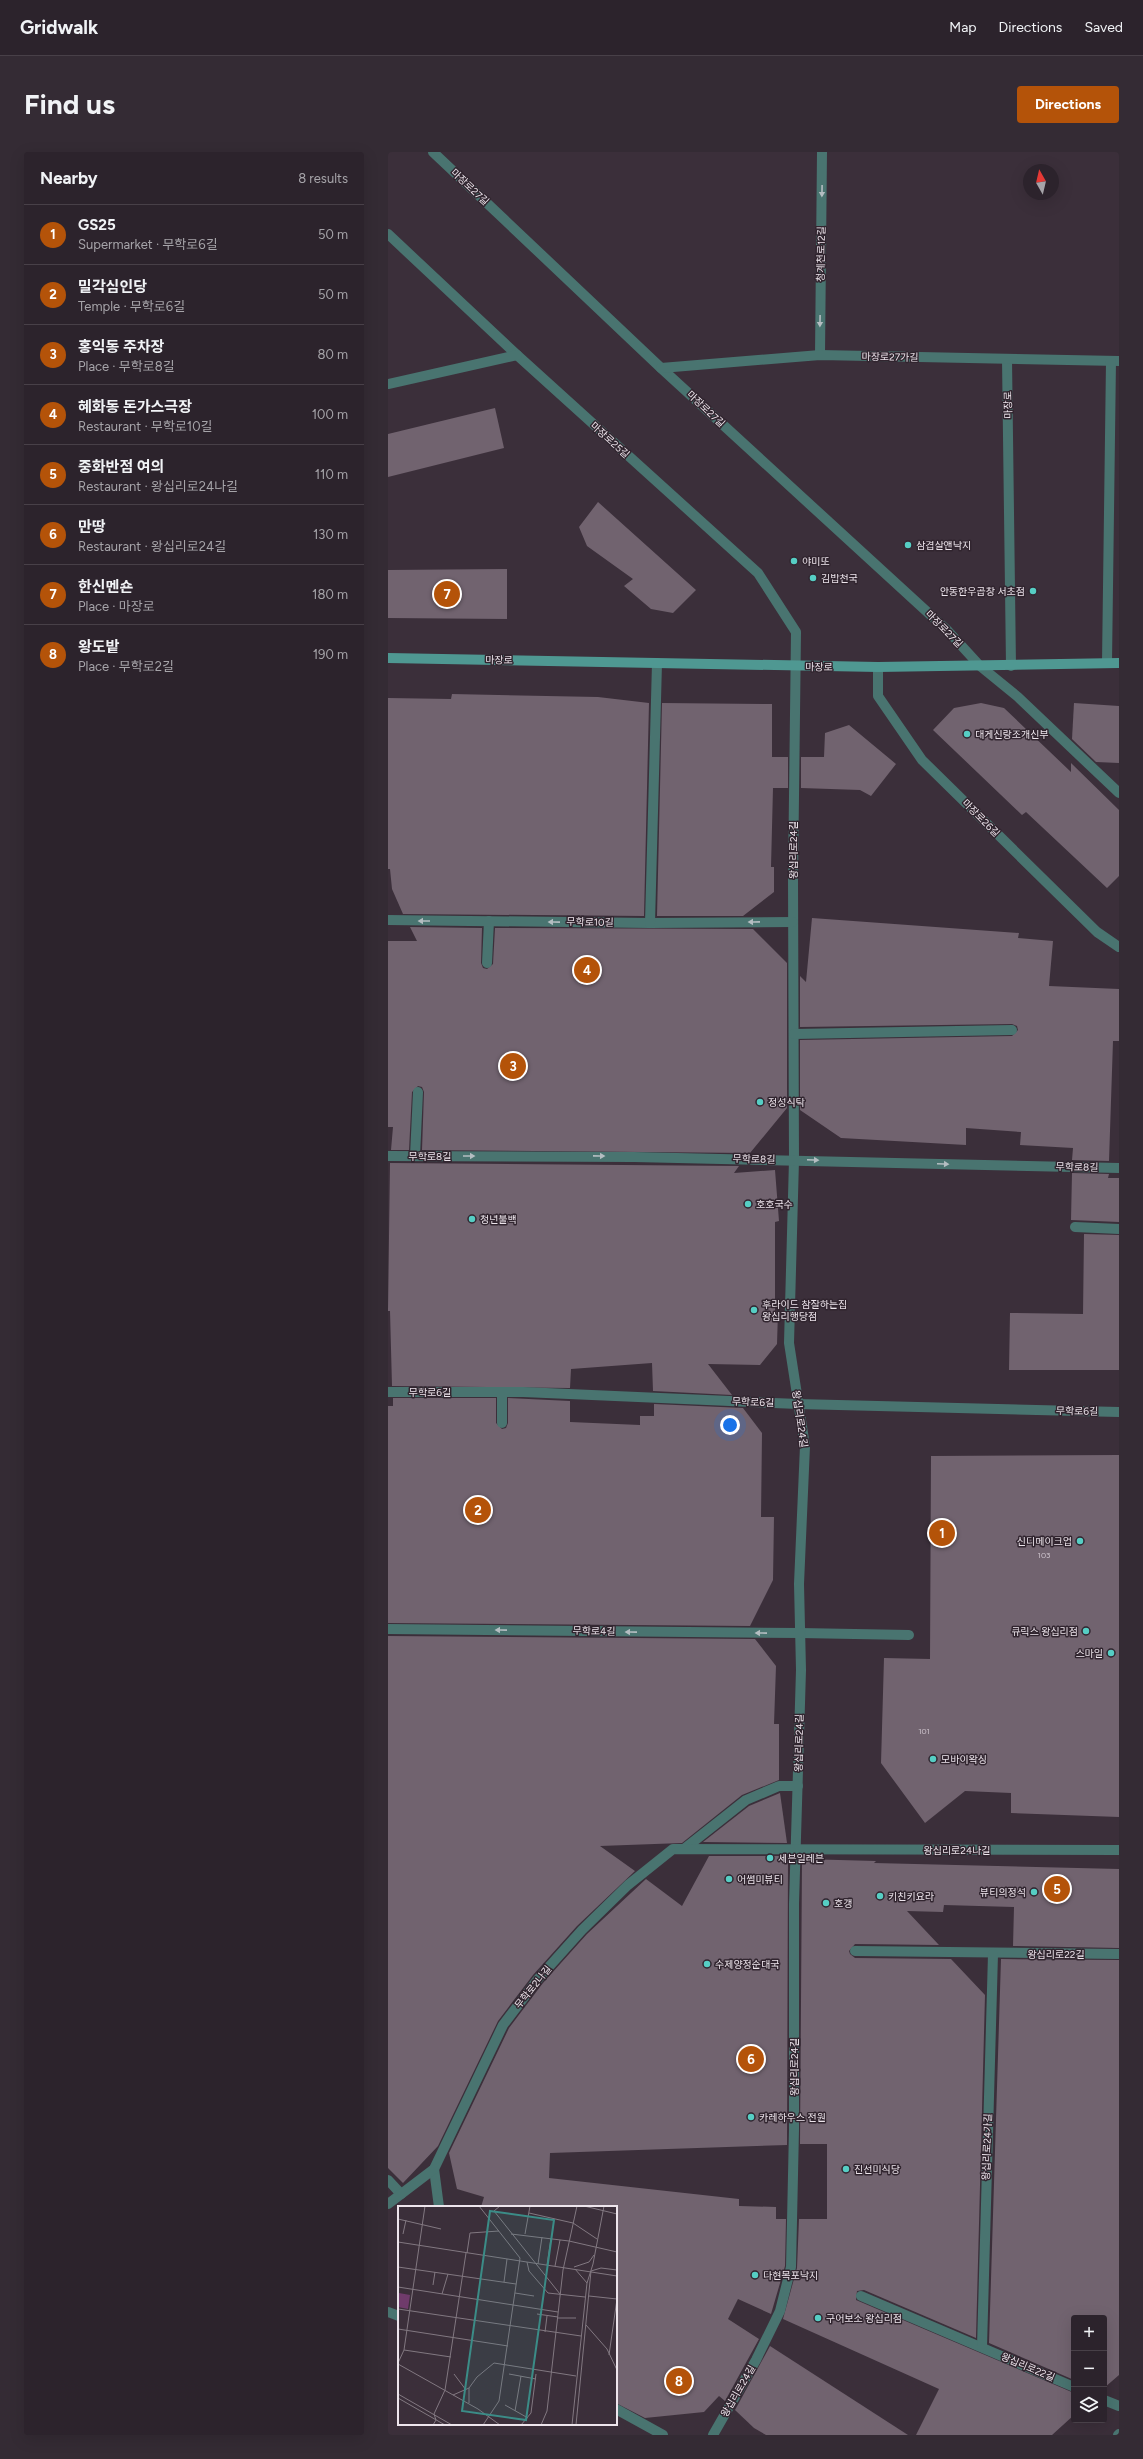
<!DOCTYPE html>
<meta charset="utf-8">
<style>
body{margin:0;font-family:Figtree,"Noto Sans KR",sans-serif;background:#342b34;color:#f1f3f6}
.controls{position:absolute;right:12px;bottom:12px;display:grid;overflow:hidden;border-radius:4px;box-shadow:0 4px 16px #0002}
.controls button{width:36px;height:36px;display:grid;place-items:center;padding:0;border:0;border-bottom:1px solid #484048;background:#2c232c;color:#f1f3f6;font:20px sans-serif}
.compass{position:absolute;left:635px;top:12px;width:36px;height:36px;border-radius:50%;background:#2c232c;box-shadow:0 4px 16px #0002;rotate:352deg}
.you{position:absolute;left:342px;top:1273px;width:14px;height:14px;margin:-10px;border:3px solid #fff;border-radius:50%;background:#1a73e8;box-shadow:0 0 0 6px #1a73e833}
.badge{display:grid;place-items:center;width:26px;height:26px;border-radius:50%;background:#b45309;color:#fff;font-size:13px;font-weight:700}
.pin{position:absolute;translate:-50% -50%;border:2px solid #fff;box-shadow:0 1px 4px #0006}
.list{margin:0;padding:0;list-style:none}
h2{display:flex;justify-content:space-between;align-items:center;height:52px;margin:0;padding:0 16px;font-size:17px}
h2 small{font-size:13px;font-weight:400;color:#a6a4a9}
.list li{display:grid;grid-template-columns:26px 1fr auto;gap:12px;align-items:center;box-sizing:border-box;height:60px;padding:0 16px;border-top:1px solid #484048}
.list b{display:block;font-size:15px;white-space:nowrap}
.list p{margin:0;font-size:13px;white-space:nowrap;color:#a6a4a9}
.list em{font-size:13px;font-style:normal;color:#a6a4a9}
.icon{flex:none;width:22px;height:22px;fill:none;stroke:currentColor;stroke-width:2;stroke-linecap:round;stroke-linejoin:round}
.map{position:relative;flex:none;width:731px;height:2283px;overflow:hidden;border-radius:4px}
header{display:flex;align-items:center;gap:24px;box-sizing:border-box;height:56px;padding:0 20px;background:#2c232c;border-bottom:1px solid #484048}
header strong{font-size:19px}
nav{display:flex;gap:22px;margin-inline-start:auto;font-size:14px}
.intro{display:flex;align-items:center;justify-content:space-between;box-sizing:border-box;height:96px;padding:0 24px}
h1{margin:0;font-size:28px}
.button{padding:10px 18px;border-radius:4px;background:#b45309;color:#fff;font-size:14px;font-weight:700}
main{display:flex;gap:24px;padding:0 24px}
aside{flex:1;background:#2c232c;border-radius:4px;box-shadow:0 4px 16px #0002}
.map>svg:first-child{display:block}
</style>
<header>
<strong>Gridwalk</strong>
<nav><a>Map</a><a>Directions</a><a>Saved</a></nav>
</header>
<div class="intro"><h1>Find us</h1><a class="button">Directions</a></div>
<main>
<aside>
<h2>Nearby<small>8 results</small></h2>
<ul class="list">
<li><span class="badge">1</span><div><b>GS25</b><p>Supermarket · 무학로6길</p></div><em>50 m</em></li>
<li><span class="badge">2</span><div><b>밀각심인당</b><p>Temple · 무학로6길</p></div><em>50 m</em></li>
<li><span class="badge">3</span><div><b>홍익동 주차장</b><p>Place · 무학로8길</p></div><em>80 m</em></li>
<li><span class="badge">4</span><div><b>혜화동 돈가스극장</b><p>Restaurant · 무학로10길</p></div><em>100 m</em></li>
<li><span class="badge">5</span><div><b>중화반점 여의</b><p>Restaurant · 왕십리로24나길</p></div><em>110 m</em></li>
<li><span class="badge">6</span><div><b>만땅</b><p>Restaurant · 왕십리로24길</p></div><em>130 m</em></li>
<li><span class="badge">7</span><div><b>한신멘숀</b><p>Place · 마장로</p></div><em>180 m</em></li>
<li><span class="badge">8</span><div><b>왕도밭</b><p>Place · 무학로2길</p></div><em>190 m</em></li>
</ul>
</aside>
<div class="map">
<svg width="731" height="2283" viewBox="0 0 731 2283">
<rect width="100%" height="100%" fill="#3b2f3a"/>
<g fill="#71636f">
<path d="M107,256L116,296L0,325V282Z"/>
<path d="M210,350L308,438L285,461L263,457L236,434L245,427L199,394L191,375Z"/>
<path d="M119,417V467L0,466V418Z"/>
<path d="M64,542L210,545L261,551L256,764L15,762L4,737L2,717H0V546L63,547Z"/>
<path d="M274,551L384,552V605H400V636H385L383,715H386V740L355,764H269Z"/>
<path d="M593,551L616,556L683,620V611L731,658V724L719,736L638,660L634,663L545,578L566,556Z"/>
<path d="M686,551L731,554V611L708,610L684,587Z"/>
<path d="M461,573L508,612L483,644L472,638L413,636V605H436L437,581Z"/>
<path d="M424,766L631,781L630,786L665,789L661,834L731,837V889H725L721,1009L684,1008L685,996L632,993L633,980L578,976V993L453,986L412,958V888L624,884L630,878L629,874L624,872L412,875V824L418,830Z"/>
<path d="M22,775L94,776L93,811L95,816L99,817L105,812L107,776L365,777L399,811V956L362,1001L34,998L36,940L34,935L30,934L24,940L21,998H3L5,975H0V789H29Z"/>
<path d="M2,1011L351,1014L346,1021L387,1018L391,1069L387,1070V1160H390L389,1192L372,1213L320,1212L344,1243L265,1239L264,1211L183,1217L182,1236L4,1234L2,1159H0Z"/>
<path d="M684,1021L721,1022L720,1026H731V1070L683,1068Z"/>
<path d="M696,1082L731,1083V1218H621L622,1161L695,1162Z"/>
<path d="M5,1246H108V1271L114,1277L118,1276L120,1271V1246L182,1249V1270L252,1273V1264H266V1252L355,1256L374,1281L373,1365H386L385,1428L362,1474L0,1471V1254H5Z"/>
<path d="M731,1303V1665L623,1661V1641L577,1639L537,1671L493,1611L496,1506L542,1507L543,1304Z"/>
<path d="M0,1484L367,1487L388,1514L386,1572H391V1628L354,1643L294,1691L212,1694L247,1719L189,1774L145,1823L110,1869L50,1994L15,2031L0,2016Z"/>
<path d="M392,1641L399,1691L315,1690L361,1654Z"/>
<path d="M321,1704H400L399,1993L162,2001L161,2026L351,2047V2054L388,2055V2067H398L397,2114L383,2162L350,2147L340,2167L371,2187L337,2249L331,2244L316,2260L257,2266L228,2251V2055H93L96,2045L69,2037L61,2001L121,1876L155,1831L199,1782L258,1727L294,1754Z"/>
<path d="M414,1707L488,1709L486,1711L731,1717V1796L625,1794L626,1755L556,1753L555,1760L519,1759L551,1793L467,1792L461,1799L462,1802L467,1806L563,1807L597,1843L588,2186L476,2138L469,2139L468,2148L686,2241V2263L664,2283H528L551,2237L395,2167L409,2116L411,2067H439V1992H412Z"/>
<path d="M613,1807L731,1808V2223L716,2236V2166H686V2228L601,2191Z"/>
<path d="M382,2194L520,2283H378L366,2276L347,2258Z"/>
</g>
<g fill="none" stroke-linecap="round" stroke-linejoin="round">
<g stroke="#497470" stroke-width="10">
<path d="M99,811L101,769"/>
<path d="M27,1004L30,940"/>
<path d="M114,1271V1240"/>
<path d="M412,1481L521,1483"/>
</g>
<g stroke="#497470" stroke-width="10">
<path d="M45,0L273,216L560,479L592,514L630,545L731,641"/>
<path d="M0,82L129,203L370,421L408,480L405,726L406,1008L401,1191L417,1294L411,1432L413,1518L406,1752V1977L403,2115L392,2159L368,2208L325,2283"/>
<path d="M432,203L434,0"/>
<path d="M619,207L623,514"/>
<path d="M273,216L432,203L731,209"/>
<path d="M0,232L129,203"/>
<path d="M719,511L723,209"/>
<path d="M490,515V544L534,608L709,780L731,795"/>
<path d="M0,768L262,771L405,770"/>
<path d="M262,771L269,511"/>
<path d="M406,882L624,878"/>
<path d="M0,1004L246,1005L731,1016"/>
<path d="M687,1075L731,1077"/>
<path d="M0,1240H135L410,1252L731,1260"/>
<path d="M0,1477L412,1481"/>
<path d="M296,1697L358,1648L391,1634H410"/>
<path d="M467,1799L731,1802"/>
<path d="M46,2017L51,2055"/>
<path d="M0,2028L13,2042"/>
<path d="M0,2052L46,2017L115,1873L150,1827L194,1778L240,1733L285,1697L731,1698"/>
<path d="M473,2144L686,2235"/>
<path d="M0,2160L11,2164"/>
<path d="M594,2195L605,1802"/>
<path d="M716,2248L731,2254"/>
<path d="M228,2257L275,2283"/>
<path d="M730,2283L731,2282"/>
</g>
<path stroke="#4f9892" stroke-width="10" d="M0,506L490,515L731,511"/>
</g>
<defs><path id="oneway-solid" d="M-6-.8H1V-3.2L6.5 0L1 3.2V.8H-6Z"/></defs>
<g fill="#b4bdc1">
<use href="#oneway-solid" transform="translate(434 39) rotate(91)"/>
<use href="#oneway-solid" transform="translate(432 169) rotate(91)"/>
<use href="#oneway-solid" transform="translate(36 769) rotate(-180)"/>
<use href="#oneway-solid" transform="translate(166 770) rotate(-179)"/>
<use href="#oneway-solid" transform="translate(366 770) rotate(179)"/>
<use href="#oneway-solid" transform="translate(81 1004)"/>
<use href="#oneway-solid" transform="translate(211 1004) rotate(1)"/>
<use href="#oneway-solid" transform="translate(425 1008) rotate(2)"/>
<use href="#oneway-solid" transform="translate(555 1012) rotate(2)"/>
<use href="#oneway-solid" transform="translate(113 1478) rotate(-179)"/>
<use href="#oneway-solid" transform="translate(243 1480) rotate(-179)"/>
<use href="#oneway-solid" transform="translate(373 1481) rotate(-179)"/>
</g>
<g fill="#56cec4" stroke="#31252f" stroke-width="1.5">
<circle cx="520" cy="393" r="4"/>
<circle cx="406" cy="409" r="4"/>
<circle cx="425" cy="426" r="4"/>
<circle cx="645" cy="439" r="4"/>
<circle cx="579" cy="582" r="4"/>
<circle cx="372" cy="950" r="4"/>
<circle cx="360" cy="1052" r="4"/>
<circle cx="84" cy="1067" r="4"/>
<circle cx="366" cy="1158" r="4"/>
<circle cx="692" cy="1389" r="4"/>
<circle cx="698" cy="1479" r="4"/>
<circle cx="723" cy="1501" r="4"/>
<circle cx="545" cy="1607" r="4"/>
<circle cx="382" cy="1706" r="4"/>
<circle cx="341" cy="1727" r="4"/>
<circle cx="646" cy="1740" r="4"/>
<circle cx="492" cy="1744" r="4"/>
<circle cx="438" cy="1751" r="4"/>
<circle cx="319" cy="1812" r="4"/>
<circle cx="363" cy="1965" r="4"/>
<circle cx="458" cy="2017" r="4"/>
<circle cx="367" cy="2123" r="4"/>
<circle cx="430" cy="2166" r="4"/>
</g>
<g text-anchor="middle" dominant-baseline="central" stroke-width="3" stroke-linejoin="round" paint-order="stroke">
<g font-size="8" fill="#cec4cd">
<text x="656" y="1403">103</text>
<text x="536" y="1579">101</text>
</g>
<g font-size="10" fill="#ede5ec" stroke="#31252f">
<text transform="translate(82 35) rotate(43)">마장로27길</text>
<text transform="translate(433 102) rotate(-89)">청계천로12길</text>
<text transform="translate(502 205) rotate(1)">마장로27가길</text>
<text transform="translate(620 253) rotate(-91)">마장로</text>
<text transform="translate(318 257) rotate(43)">마장로27길</text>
<text transform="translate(222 288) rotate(42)">마장로25길</text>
<text transform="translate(556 477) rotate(45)">마장로27길</text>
<text transform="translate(111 508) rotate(1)">마장로</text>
<text transform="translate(431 515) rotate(1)">마장로</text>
<text transform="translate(593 666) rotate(45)">마장로26길</text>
<text transform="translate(405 698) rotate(-90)">왕십리로24길</text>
<text transform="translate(202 770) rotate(1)">무학로10길</text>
<text x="42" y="1004">무학로8길</text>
<text transform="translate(366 1007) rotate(1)">무학로8길</text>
<text transform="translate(689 1015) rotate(1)">무학로8길</text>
<text x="42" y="1240">무학로6길</text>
<text transform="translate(365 1250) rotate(2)">무학로6길</text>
<text transform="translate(689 1259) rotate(1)">무학로6길</text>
<text transform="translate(412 1267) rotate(82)">왕십리로24길</text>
<text transform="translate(206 1479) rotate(1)">무학로4길</text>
<text transform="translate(411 1591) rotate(-89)">왕십리로24길</text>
<text x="569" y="1698">왕십리로24나길</text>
<text x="668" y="1802">왕십리로22길</text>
<text transform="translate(145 1835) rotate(-51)">무학로2나길</text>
<text transform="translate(406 1915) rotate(-90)">왕십리로24길</text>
<text transform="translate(599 1995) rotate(-88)">왕십리로24가길</text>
<text transform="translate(640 2215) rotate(23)">왕십리로22길</text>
<text transform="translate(350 2239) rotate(-60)">왕십리로24길</text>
</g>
<g font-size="10" fill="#ede5ec" stroke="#31252f" text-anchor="start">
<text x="528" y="393">삼겹살앤낙지</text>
<text x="414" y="409">야미또</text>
<text x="433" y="426">김밥천국</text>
<text x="637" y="439" text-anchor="end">안동한우곱창 서초점</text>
<text x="587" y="582">대게신랑조개신부</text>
<text x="380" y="950">정성식탁</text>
<text x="368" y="1052">호호국수</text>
<text x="92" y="1067">청년불백</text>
<text x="374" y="1152">후라이드 참잘하는집<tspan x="374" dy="12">왕십리행당점</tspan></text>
<text x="684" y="1389" text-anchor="end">신디메이크업</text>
<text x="690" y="1479" text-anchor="end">큐릭스 왕십리점</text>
<text x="715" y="1501" text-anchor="end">스마일</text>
<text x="553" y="1607">모바이왁싱</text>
<text x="390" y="1706">세븐일레븐</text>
<text x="349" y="1727">어썸미뷰티</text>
<text x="638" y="1740" text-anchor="end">뷰티의정석</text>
<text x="500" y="1744">키친키요라</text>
<text x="446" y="1751">호갱</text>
<text x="327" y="1812">수제양정순대국</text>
<text x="371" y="1965">카레하우스 전원</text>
<text x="466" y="2017">진선미식당</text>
<text x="375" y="2123">다현목포낙지</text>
<text x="438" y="2166">구어보소 왕십리점</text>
</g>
</g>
<g transform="translate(10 2054)">
<rect width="219" height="219" fill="#3b2f3a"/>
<path d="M0,83L1,87L12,89L10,103L0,101Z" fill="#6f3b6b"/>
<path fill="none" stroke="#827881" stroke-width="1" d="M81,0L122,52L101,195L85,219M102,0L96,5L162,88M186,0L219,8M131,7L175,17L199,33M0,13L43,23M5,28L8,14M113,28L171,35L219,46M127,28L132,0M0,36L219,70M69,47L72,27L101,25M129,56L131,65L150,87L187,91M140,58L144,31M149,59L153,32M157,60L162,34M0,61L118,78M176,61L191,56L196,49M177,63L189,77M193,65L203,62L219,64M106,76L109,53M35,79L37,66M0,81L160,106M117,87L136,90M44,88L50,68M191,90L219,93M0,103L183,130M139,108L160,111M159,112H178M188,119L209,143L219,164M0,123L110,140M147,126L149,110M6,144L53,151M211,149L219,93M0,157L6,144L27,0M0,158L80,203L102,219M56,168L68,184M111,168L138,173M71,182V197M0,188L54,219M55,189L71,182L79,171L96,157L178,170M0,192L47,219M107,199L130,212M117,205L123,170M35,219L38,214L36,208L47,184L68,47M123,219L133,207L138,168M143,219L149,205L165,64L179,0M174,219L189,77L195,58L206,0M178,219L193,65"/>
<path fill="#3b8c87" fill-opacity="0.15" stroke="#3b8c87" stroke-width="2" d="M92,5L156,14L128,214L64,205Z"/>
<rect width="219" height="219" fill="none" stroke="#ede5ec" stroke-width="2"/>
</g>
</svg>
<div class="controls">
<button>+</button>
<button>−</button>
<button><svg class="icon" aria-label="layers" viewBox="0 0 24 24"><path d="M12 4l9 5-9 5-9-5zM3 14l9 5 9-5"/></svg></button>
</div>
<svg class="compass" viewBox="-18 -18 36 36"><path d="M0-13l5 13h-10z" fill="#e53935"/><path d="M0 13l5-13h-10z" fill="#a6a4a9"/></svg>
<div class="you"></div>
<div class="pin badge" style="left:554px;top:1381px">1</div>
<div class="pin badge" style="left:90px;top:1358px">2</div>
<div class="pin badge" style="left:125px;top:914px">3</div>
<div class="pin badge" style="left:199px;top:818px">4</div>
<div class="pin badge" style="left:669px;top:1737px">5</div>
<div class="pin badge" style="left:363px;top:1907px">6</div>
<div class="pin badge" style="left:59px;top:442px">7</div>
<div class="pin badge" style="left:291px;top:2229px">8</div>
</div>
</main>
